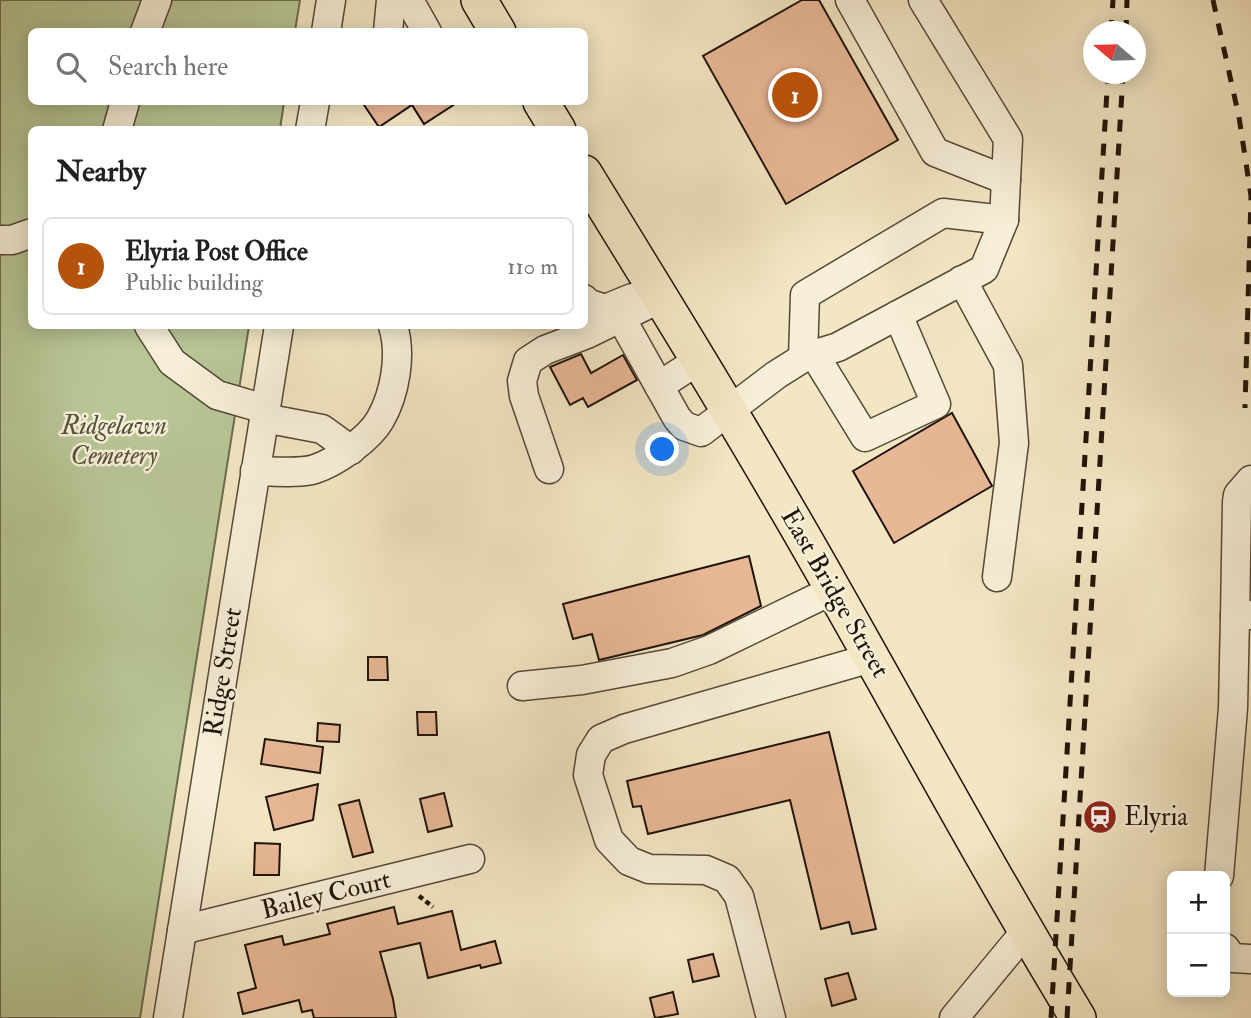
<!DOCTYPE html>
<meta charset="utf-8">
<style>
body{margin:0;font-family:"IM FELL Double Pica",serif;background:#f6f6f6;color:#202124}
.controls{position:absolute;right:21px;bottom:21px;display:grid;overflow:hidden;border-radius:10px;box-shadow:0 4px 18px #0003}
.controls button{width:63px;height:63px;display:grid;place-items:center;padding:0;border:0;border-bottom:2px solid #e0e0e0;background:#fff;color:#202124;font:35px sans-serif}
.compass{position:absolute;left:1083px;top:21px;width:63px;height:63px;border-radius:50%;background:#fff;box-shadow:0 4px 18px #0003;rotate:289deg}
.you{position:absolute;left:663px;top:450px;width:24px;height:24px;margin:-18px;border:5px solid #fff;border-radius:50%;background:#1a73e8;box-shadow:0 0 0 10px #1a73e833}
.badge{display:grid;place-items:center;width:46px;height:46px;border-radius:50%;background:#b45309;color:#fff;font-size:23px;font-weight:700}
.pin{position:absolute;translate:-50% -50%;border:4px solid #fff;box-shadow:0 2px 7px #0006}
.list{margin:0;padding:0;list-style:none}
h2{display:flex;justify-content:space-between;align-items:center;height:91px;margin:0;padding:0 28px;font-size:30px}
h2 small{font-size:23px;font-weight:400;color:#757577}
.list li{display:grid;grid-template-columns:46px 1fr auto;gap:21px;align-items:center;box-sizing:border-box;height:98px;margin:0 14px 14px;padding:0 14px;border:2px solid #e0e0e0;border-radius:10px}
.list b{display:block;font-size:26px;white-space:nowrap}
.list p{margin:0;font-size:23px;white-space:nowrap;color:#757577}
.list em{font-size:23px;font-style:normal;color:#757577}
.icon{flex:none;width:38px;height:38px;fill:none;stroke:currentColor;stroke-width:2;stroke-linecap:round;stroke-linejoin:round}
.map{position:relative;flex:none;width:1251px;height:1018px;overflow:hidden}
.search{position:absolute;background:#fff;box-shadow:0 4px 18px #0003;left:28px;top:28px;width:560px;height:77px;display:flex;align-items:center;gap:18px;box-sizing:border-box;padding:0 24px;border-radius:10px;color:#757577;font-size:26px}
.panel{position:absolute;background:#fff;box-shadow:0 4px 18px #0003;left:28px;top:126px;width:560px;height:203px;border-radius:10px}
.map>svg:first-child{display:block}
</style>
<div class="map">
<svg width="1251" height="1018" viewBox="0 0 1251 1018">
<rect width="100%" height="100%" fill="#f3e6c3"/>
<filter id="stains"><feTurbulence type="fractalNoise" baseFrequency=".00286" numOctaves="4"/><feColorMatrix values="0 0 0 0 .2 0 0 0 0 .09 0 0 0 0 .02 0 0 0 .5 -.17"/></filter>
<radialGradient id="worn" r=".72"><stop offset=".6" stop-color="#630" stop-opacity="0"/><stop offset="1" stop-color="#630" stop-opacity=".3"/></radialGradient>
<path fill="#b8c696" stroke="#6c6d4f" stroke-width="2" d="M0,0H300L295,31L32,32V102H284L280,129L32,130V326H249L140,1018H0Z"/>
<g fill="#e8b795" stroke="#201408" stroke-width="2">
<path d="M802,0H819L898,140L786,204L703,56Z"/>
<path d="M362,102H458L424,124L412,105L379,127Z"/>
<path d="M581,354L591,373L623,355L637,380L588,407L583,398L570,405L550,367Z"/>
<path d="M952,413L992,486L894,543L853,471Z"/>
<path d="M749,556L761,606L703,635L599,660L592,634L573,639L563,604Z"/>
<path d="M368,657H387L388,680H368Z"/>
<path d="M417,712H436L437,735H418Z"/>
<path d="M318,723L340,725L339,742L317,741Z"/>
<path d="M829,732L876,929L852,934L849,922L821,929L790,800L648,834L641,806L633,807L627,781Z"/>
<path d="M265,739L323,747L320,773L261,764Z"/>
<path d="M318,784L313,820L274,830L266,797Z"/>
<path d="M444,793L452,826L428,832L420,799Z"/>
<path d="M359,800L373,852L353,857L339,805Z"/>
<path d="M255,843L280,844L279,875H254Z"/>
<path d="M394,907L398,924L452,911L461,950L495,941L501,963L481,968L480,965L428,978L420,943L380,952L393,999L396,1018H314L312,1010L302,1012L299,1000L243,1014L238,993L256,988L245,945L282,936L284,945L330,934L327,924Z"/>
<path d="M713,954L719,976L693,982L688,960Z"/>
<path d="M848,973L856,999L832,1006L825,979Z"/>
<path d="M673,992L678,1014L655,1018L650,998Z"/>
</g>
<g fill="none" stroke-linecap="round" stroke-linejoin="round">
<g stroke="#554837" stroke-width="31">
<g id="minor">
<path d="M409,0L427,32"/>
<path d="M850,0L935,152L1006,180"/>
<path d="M145,32L157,0"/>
<path d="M326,32L331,0"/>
<path d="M388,32L391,0"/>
<path d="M117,130L125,102"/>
<path d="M310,130L315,102"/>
<path d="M0,240H12L32,233"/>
<path d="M962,280L1008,365L1014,443L997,577"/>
<path d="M584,299L587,303L605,309L632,298"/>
<path d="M621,318L677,418L684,426L701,432L776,375L803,358L838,347L984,269L1004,220L1008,139L923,0"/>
<path d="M149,326L172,362L217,395L265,409"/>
<path d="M814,354L865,437L936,404L898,315"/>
<path d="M803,358L805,295L943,213L1004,220"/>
<path d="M659,386L699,360"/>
<path d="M264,418L322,429L351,450"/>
<path d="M549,469L524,396L522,381L528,361L545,350L587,334L661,298"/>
<path d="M255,471C272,471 300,474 315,469C336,462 369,439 380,420C395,394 402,355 393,326"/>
<path d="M1235,616L1237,502L1238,495L1251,480"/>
<path d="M522,686L582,680L672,663L709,650L833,590"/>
<path d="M1219,876L1233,708L1235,616L1251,615"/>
<path d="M182,930L470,859"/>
<path d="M1225,948L1232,958L1251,959"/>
<path d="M168,1018L279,326"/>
<path d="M771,1018L739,896L727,879L706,870L649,869L629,861L609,840L588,775L591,755L601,739L624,729L871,658"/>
<path d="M954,1018L1025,932"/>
</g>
</g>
<g stroke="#201408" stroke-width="38">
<g id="major">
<path d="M479,0L498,32"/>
<path d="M541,102L558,130"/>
<path d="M584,173C669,311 754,449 834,591C915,734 993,878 1078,1018"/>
</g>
</g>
<path stroke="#201408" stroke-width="4.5" stroke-dasharray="5 3.5" stroke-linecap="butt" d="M419,896L433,907"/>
<use href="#minor" stroke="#f7efd8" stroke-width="28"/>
<use href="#major" stroke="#f3e6c3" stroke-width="35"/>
<g stroke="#201408" stroke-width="5" stroke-dasharray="12 12" stroke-linecap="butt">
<path d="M1213,0L1239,117L1251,196L1245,408"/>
<path d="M1111,32L1113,0"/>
<path d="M1126,32L1127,0"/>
<path d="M1051,1018L1108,74"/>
<path d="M1067,1018L1123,74"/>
</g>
</g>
<defs>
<g id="station-disc" transform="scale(1.75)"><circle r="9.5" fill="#8f2418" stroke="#f7efd8"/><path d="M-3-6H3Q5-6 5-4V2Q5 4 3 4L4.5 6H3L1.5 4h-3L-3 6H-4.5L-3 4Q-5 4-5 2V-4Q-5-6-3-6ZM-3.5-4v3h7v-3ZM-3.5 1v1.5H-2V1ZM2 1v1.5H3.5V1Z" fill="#fff"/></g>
</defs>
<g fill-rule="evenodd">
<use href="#station-disc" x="1100" y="817"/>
</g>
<g text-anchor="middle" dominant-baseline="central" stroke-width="5" stroke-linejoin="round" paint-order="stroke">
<g font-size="26" font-style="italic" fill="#55523a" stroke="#f7efd8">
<text x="114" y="426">Ridgelawn<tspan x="114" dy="30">Cemetery</tspan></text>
</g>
<g font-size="26" fill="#201408" stroke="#f7efd8">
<text transform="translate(835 593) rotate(60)">East Bridge Street</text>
<text transform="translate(223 672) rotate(-81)">Ridge Street</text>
<text transform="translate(326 895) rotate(-14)">Bailey Court</text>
</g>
<g font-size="26" fill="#201408" stroke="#f7efd8" text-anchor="start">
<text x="1124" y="817">Elyria</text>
</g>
</g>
<rect width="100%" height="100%" filter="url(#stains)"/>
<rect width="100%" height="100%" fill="url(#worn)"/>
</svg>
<div class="controls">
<button>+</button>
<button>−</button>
</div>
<svg class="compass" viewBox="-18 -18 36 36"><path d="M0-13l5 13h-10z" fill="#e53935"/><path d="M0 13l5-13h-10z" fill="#757577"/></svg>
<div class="you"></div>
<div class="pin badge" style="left:795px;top:95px">1</div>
<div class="search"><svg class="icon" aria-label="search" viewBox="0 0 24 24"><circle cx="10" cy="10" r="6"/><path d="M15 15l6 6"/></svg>Search here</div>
<section class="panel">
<h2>Nearby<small></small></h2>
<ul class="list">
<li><span class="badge">1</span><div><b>Elyria Post Office</b><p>Public building</p></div><em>110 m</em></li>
</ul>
</section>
</div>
